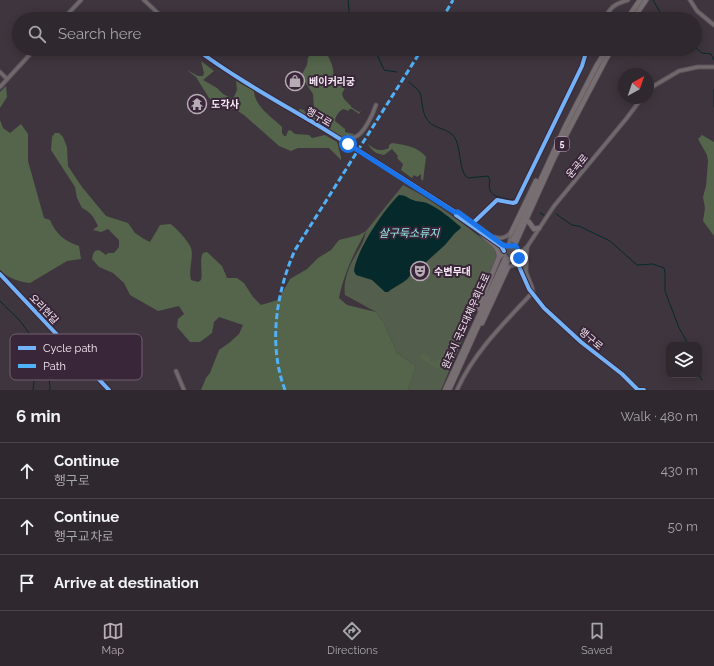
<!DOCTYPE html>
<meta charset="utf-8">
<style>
body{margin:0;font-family:Raleway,"Noto Sans KR",sans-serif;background:#3b343a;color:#f1f3f6}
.controls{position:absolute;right:12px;bottom:12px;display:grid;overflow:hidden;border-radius:8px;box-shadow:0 2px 10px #0003}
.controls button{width:36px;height:36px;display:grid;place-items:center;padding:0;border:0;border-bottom:1px solid #4a444a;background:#2f282e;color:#f1f3f6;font:20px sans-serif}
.compass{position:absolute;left:618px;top:68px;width:36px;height:36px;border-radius:50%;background:#2f282e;box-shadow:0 2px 10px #0003;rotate:40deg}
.stop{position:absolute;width:12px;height:12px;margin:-9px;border:3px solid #1a73e8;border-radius:50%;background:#fff}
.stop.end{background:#1a73e8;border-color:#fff;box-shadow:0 1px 4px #0008}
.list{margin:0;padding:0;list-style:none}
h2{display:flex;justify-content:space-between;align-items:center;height:52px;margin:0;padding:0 16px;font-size:17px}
h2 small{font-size:13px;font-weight:400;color:#a7a6aa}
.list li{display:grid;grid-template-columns:26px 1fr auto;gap:12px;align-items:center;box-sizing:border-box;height:56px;padding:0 16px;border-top:1px solid #4a444a}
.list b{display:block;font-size:15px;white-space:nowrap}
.list p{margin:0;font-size:13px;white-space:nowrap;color:#a7a6aa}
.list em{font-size:13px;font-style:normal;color:#a7a6aa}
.icon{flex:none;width:22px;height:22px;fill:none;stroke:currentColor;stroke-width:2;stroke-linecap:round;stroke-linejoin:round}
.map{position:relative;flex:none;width:714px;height:390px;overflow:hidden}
.search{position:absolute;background:#2f282e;box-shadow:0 2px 10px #0003;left:12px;right:12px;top:12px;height:44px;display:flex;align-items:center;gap:10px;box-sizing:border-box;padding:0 14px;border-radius:22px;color:#a7a6aa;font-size:15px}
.sheet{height:220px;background:#2f282e}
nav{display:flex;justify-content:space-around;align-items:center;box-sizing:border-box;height:56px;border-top:1px solid #4a444a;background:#2f282e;font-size:11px;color:#a7a6aa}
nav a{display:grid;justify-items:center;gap:2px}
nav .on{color:#b7abb6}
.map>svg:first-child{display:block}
</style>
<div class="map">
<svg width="714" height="390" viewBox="0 0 714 390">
<rect width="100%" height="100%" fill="#3f353e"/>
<g fill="#535f4c">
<path d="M403,185C435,201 465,225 494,248L497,252V258L441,390H408L416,366L397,353L384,323L376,312L345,295C343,283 348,268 354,258C359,249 364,242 366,231Z"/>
<circle cx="512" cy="252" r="4.5"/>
</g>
<g fill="#54654b">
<path d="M307,49H313L317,51L320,49H324C329,57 335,68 333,77L336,76L340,81H343L346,85L342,94L344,99L351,106V107L359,112L361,111L359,114L352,109H349V111L343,109C339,111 335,117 335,121L345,129V132L354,134L352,136L339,137L296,112L300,109L304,110L305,112L310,115L314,110L313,94L301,76L307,65L308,57L311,55Z"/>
<path d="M201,61L214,71L203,80L217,88L223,94L233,99L237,90L236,81L254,91C255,107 272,117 282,127V133L284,136H286L288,131L290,130L295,134L309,135L312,138L325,135L337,142L341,157V160L329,148H298L291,151L279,146L244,115L235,109L223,107L209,98L196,77L187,70L198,76H203L204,73Z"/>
<path d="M6,86L7,97L0,108V92Z"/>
<path d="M0,120L3,128L10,133L21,124L28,134V161L44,218L50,220C56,234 64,241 79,246L81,259L67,261L30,283C20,282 7,278 0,270Z"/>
<path d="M55,133H59L63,137L67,147L68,166L82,187L106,216L128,223L135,233L144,239L150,242L160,225C163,225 167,224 170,224C175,226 189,242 191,248C194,258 188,269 191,280L198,282L201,280C203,272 199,260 203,253L207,252L222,266L227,278H237L244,283L253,297L261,305L278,300L290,279L307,269L318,258L331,250L339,240L359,235L366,231C354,253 344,273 339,298L347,305L376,312L384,323L397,353L416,366L408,390H201L206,378L210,373L219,350L229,343L239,334L243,325L219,317L214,322L212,333L200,342H190L177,327L178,319L184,314L179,306L158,311L130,295L124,283L113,273L99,267L92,259L93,254L95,251L99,250L106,255L108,253H114L119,247V240L108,229L101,232L93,230L98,226C94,218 91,212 82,208L77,198L75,187L51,150L52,137Z"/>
<path d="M702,135L714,142V236L703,221L705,208L703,197L706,186L708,161L707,155L698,139Z"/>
<path d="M392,143C405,145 417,146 426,157L423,181L421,179V174L417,177L414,175L412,178L401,170L403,164L397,158L398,156L392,149L384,155C376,154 372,151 368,144C375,150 380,152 389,148V145Z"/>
<path d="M484,270L486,274L476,293L473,296L470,292L479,284L480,273Z"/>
<path d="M447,350L439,370L421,358L420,355H425L429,357L430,361L435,362L439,360L443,351Z"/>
</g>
<path fill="#062a2b" d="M399,195C406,195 407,198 413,200C416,202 422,201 427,203C440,209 450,218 461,227L460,229L455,233L445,245L425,263L419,262L413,267C411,282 399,283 388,292H385L372,280L356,275L354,271C356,251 384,209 399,195Z"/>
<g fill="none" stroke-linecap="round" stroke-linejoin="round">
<g stroke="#062a2b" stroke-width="1">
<path d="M348,0L350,19"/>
<path d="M653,0L664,19"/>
<path d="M695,47L702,53L711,54L714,60"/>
<path d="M373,49L376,52L384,70L397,72"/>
<path d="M409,82C412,85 418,89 420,93C423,102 421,113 429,122C435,129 449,128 455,138C461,148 459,173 468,178L488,176L490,180C486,198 500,197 513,200"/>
<path d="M714,90V107"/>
<path d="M540,213L544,215"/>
<path d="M556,214L572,225L579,226L610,241L637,265L653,264L664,268L665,273V291L679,328L686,340L687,345"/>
<path d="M0,301C6,308 14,314 20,321C35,340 50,365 50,390"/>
<path d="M699,375L702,380"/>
<path d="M33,390L38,347"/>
</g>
<g stroke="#5b505a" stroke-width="4.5" stroke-dasharray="4.5 2" stroke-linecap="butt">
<path d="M505,259L513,240"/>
<path d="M508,260L516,242"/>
</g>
<g stroke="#5c535b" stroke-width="5">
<g id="minor">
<path d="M144,0L164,19"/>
<path d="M690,0L697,11L714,25"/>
<path d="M63,19L81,0"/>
<path d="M604,19C611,7 614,4 628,0"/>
<path d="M196,49C235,78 277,101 319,126C365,154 410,183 455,212L456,215L480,231"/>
<path d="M0,72L7,79"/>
<path d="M0,87L35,49"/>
<path d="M648,91L652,87L679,71L698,67H714"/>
<path d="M339,138C344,137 350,139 355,137C364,134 373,114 376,105"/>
<path d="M455,212H458L503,245L507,246"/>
<path d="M473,223L497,200L513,203L516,202L582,66L587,49"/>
<path d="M485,234L501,246L504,251"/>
<path d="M495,237C501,240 506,237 511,233"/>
<circle cx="511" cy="252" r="7"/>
<path d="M509,245L511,233"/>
<path d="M519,254L527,247L554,206L626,119L642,98"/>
<path d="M519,255L532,287L533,292"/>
<path d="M514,259L517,262L529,289L544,308L581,342L622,374L638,390H644"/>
<path d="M508,267L514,265L519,266"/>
<path d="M526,271L527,247"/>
<path d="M0,274L109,390"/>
<path d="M176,371L184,390"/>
<path d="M457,390C474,352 505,322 533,292"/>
</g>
</g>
<g stroke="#5c535b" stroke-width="6">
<g id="highway">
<path d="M627,19L640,0"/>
<path d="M633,19L646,0"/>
<path d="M529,222L534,229L539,228"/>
<path d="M480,231C486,242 499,243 499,257"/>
<path d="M511,233L536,181"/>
<path d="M513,240L565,127L597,65L607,49"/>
<path d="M516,242L554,158L606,59L612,49"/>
<path d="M478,309L499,257L504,253"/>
<path d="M482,323L508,267"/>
<path d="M445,390L505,259"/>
<path d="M449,390L508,260"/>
</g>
</g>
<use href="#minor" stroke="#6f696b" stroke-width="3"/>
<use href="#highway" stroke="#776e72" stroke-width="4.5"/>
<g stroke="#4fb1f8" stroke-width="3" stroke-dasharray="6 3" stroke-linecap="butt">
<path d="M442,19L453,0"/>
<path d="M285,390C268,345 276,293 295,250L422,49"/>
</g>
<g stroke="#392638" stroke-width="6">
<g id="cycleway">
<path d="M196,49C235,78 277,101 319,126C365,154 410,183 455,212L456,215L501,246L504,251"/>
<path d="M473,223L497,200L513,203L516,202L582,66L587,49"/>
<path d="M514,259L517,262L529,289L544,308L581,342L622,374L638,390H644"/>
<path d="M0,274L109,390"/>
</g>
</g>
<use href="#cycleway" stroke="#73b2f8" stroke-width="4"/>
</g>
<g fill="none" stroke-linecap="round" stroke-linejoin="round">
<path stroke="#1a73e8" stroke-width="5" d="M348,144L454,212H458L503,245C516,249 516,238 519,258"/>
</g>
<defs>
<g id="shop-ring" transform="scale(1)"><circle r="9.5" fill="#392638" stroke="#b7abb6" stroke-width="1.5"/><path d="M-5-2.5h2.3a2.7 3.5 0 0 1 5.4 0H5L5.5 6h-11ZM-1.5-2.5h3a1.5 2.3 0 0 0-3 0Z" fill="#b7abb6"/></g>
<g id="temple-ring" transform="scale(1)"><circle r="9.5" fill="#392638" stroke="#b7abb6" stroke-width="1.5"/><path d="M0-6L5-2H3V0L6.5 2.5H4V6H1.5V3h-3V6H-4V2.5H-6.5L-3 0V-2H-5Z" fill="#b7abb6"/></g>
<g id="theatre-ring" transform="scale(1)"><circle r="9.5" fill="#392638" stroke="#b7abb6" stroke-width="1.5"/><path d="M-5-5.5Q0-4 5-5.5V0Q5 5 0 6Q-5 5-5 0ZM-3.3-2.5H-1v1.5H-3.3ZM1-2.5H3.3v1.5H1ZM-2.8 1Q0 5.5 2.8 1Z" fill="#b7abb6"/></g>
</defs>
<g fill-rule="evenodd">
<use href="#shop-ring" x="295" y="81"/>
<use href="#temple-ring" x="197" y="104"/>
<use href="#theatre-ring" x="420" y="271"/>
</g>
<g text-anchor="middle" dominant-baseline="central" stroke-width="4" stroke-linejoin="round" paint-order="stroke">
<rect fill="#392638" stroke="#bfafbd" stroke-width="1" x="555" y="137" width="14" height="14" rx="3"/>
<g font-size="9" font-weight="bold" fill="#f8eaf6">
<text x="562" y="144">5</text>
</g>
<g font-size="10" font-weight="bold" fill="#f8eaf6" stroke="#392638" text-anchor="start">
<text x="309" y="81">베이커리궁</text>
<text x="211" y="104">도각사</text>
<text x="434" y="271">수변무대</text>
</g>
<g font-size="10" fill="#f8eaf6" stroke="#392638">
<text transform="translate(319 117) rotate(31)">행구로</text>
<text transform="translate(577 166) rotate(-50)">운곡로</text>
<text transform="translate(44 309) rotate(46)">오리현길</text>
<text transform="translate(466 321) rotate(-66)">원주시 국도대체우회도로</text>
<text transform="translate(591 339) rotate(40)">행구로</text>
</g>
<g font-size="11" font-style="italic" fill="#95edec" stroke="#392638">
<text x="409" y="233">살구둑소류지</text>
</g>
</g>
<rect x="10" y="334" width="132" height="46" rx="6" fill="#392638" stroke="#726171" stroke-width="1"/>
<rect x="18" y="346" width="18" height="4" fill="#73b2f8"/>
<rect x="18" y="364" width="18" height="4" fill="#4fb1f8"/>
<g font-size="11" fill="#f8eaf6">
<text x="43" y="352">Cycle path</text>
<text x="43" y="370">Path</text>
</g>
</svg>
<div class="controls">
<button><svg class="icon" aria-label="layers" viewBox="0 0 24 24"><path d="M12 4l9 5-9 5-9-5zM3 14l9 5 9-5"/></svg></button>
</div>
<svg class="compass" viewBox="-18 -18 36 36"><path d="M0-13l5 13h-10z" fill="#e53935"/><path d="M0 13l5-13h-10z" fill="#a7a6aa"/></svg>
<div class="stop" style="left:348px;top:144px"></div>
<div class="stop end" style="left:519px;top:258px"></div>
<div class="search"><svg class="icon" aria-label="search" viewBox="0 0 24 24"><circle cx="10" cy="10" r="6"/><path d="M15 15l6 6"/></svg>Search here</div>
</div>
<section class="sheet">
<h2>6 min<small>Walk · 480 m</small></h2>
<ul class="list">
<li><svg class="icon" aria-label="ahead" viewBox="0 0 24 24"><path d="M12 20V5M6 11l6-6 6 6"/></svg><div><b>Continue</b><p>행구로</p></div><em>430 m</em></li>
<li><svg class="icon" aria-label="ahead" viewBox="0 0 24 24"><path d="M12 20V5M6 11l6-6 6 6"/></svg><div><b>Continue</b><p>행구교차로</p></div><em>50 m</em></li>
<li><svg class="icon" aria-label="arrive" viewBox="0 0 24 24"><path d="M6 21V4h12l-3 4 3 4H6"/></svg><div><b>Arrive at destination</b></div></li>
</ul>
</section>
<nav>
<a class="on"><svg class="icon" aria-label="map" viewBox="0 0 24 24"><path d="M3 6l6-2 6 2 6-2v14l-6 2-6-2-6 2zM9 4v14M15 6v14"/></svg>Map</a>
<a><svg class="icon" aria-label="directions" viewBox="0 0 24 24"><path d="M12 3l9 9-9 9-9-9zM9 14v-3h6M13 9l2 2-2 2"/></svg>Directions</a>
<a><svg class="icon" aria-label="saved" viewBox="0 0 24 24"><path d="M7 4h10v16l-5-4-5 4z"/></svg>Saved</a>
</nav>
